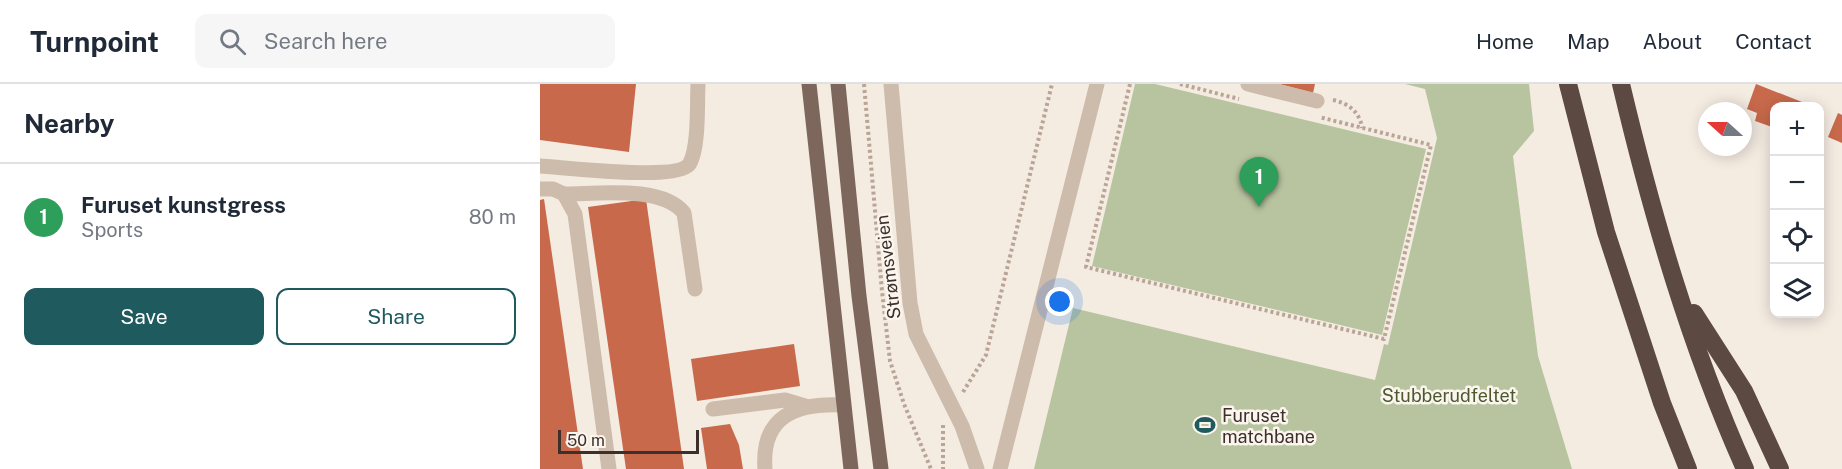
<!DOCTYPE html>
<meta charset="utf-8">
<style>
body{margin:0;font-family:"Public Sans",sans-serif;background:#f6f6f7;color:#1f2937}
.controls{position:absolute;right:18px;top:18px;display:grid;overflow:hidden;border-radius:12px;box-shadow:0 3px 15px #0003}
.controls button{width:54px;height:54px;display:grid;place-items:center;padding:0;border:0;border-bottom:2px solid #e0e1e3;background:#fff;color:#1f2937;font:30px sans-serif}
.compass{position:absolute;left:1158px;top:18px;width:54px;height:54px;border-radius:50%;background:#fff;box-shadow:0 3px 15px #0003;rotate:291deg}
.scale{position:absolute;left:18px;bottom:15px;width:141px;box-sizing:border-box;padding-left:6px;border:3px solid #3b302b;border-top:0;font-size:16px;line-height:21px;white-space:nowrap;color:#3b302b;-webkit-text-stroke:4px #fbf5ee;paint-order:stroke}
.you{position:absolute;left:520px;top:218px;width:21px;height:21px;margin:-15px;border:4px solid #fff;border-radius:50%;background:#1a73e8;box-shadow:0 0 0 9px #1a73e833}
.badge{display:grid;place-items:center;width:39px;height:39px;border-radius:50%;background:#1f5a5e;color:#fff;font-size:20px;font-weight:700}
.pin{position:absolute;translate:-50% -50px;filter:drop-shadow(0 2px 3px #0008)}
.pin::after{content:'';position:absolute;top:32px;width:21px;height:18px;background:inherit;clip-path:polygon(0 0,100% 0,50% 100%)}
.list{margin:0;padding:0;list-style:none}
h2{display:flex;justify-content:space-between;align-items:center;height:78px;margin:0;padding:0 24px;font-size:26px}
h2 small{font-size:20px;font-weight:400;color:#747a83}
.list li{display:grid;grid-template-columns:39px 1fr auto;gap:18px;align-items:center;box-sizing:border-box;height:108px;padding:0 24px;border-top:2px solid #e0e1e3}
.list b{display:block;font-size:22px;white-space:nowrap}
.list p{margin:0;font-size:20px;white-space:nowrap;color:#747a83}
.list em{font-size:20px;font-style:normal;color:#747a83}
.actions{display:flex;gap:12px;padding:18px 24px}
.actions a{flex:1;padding:14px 0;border:2px solid #1f5a5e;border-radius:12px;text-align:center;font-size:21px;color:#1f5a5e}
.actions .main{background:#1f5a5e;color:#fff}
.icon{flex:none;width:33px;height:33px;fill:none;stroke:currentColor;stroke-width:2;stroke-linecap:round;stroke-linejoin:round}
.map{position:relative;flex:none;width:1302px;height:385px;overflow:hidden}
header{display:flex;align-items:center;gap:36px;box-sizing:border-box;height:84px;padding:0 30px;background:#fff;border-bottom:2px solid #e0e1e3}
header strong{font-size:28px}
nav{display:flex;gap:33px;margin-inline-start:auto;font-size:21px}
.search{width:420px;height:54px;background:#f6f6f7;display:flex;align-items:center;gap:15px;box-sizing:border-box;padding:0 21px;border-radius:12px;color:#747a83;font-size:22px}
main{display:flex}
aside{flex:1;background:#fff}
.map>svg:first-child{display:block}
</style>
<header>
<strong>Turnpoint</strong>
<div class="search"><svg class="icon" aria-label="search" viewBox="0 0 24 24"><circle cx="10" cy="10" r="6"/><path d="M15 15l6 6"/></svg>Search here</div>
<nav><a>Home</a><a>Map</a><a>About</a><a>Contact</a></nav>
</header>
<main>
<aside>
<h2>Nearby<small></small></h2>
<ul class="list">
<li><span class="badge" style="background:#2e9e5b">1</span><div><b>Furuset kunstgress</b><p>Sports</p></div><em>80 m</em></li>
</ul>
<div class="actions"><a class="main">Save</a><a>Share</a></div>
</aside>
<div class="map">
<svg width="1302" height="385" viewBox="0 0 1302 385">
<rect width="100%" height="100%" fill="#f4ebe1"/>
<g fill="#b8c4a0">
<path d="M595,0H615L886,65L842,251L552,182Z"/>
<path d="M865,0H989L994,47L973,72L998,272L1032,385H494L533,224L835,296L844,260L848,261L897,54L885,5Z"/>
</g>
<g fill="#c8694b">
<path d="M0,0H96L89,68L0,56Z"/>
<path d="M739,0H775L773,9Z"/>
<path d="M1216,0L1262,18L1260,22H1234L1232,43L1215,37L1217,29L1207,25Z"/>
<path d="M1298,29L1302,31V59L1288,53Z"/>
<path d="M4,115L43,385H0V116Z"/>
<path d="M106,115L144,385H86L48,123Z"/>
<path d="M254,260L260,302L157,317L151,275Z"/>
<path d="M190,340L199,361L203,385H167L161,344Z"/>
</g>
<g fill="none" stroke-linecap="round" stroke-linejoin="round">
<g stroke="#b9a596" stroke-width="4" stroke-dasharray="3 3" stroke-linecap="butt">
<path d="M324,0L342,207L350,277L364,320L391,385"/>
<path d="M590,0L546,183L844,255L891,61L779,33"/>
<path d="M640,0L699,15"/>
<path d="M793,16C808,19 820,28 822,44"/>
<path d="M423,308L446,271L512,0"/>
<path d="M403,341V385"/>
</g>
<g stroke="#cdbbac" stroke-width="15">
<path d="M351,0L370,219L376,250L422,342L437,385"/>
<path d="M708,0L777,17"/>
<path d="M0,82C23,83 140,98 150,79C159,62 157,20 158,0"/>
<path d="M0,105H13L24,110L35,130L69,385"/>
<path d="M24,110C57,110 122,101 144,129L155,205"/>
<path d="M173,325L245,316L265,322"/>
<path d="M225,385C221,332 256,319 302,321"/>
<path d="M460,385L557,0"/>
</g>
<g stroke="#7d675c" stroke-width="15">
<path d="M269,0L311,385"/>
<path d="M298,0L319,212L341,385"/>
</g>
<g stroke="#5c4a42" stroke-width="18">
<path d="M1028,0L1066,148L1122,319L1148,385"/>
<path d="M1081,0C1112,131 1150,262 1205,385"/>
<path d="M1154,229L1204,307L1240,385"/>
</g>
</g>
<defs>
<g id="stadium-bare" transform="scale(1.62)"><path d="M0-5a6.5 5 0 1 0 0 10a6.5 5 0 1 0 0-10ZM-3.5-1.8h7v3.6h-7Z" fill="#1f5a5e" stroke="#fbf5ee" stroke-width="2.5" paint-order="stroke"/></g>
</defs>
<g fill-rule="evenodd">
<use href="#stadium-bare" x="665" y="341"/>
</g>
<g text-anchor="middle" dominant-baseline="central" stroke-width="5" stroke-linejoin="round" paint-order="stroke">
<g font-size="18" fill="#3b302b" stroke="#fbf5ee">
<text transform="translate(348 183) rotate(-97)">Strømsveien</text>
</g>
<g font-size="18" fill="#4a5a2e" stroke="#fbf5ee">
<text x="909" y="311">Stubberudfeltet</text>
</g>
<g font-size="18" fill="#3b302b" stroke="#fbf5ee" text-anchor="start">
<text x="682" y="331">Furuset<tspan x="682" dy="21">matchbane</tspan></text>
</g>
</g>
</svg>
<div class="controls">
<button>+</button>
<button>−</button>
<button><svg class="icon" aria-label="locate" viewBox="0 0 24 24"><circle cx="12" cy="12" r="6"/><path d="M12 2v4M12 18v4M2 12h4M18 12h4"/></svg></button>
<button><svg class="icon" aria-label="layers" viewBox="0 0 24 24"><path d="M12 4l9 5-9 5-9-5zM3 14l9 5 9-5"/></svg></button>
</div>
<svg class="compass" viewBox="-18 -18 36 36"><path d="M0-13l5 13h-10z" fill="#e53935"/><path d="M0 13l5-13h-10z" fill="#747a83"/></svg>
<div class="scale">50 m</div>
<div class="you"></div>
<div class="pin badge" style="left:719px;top:123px;background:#2e9e5b">1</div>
</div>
</main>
